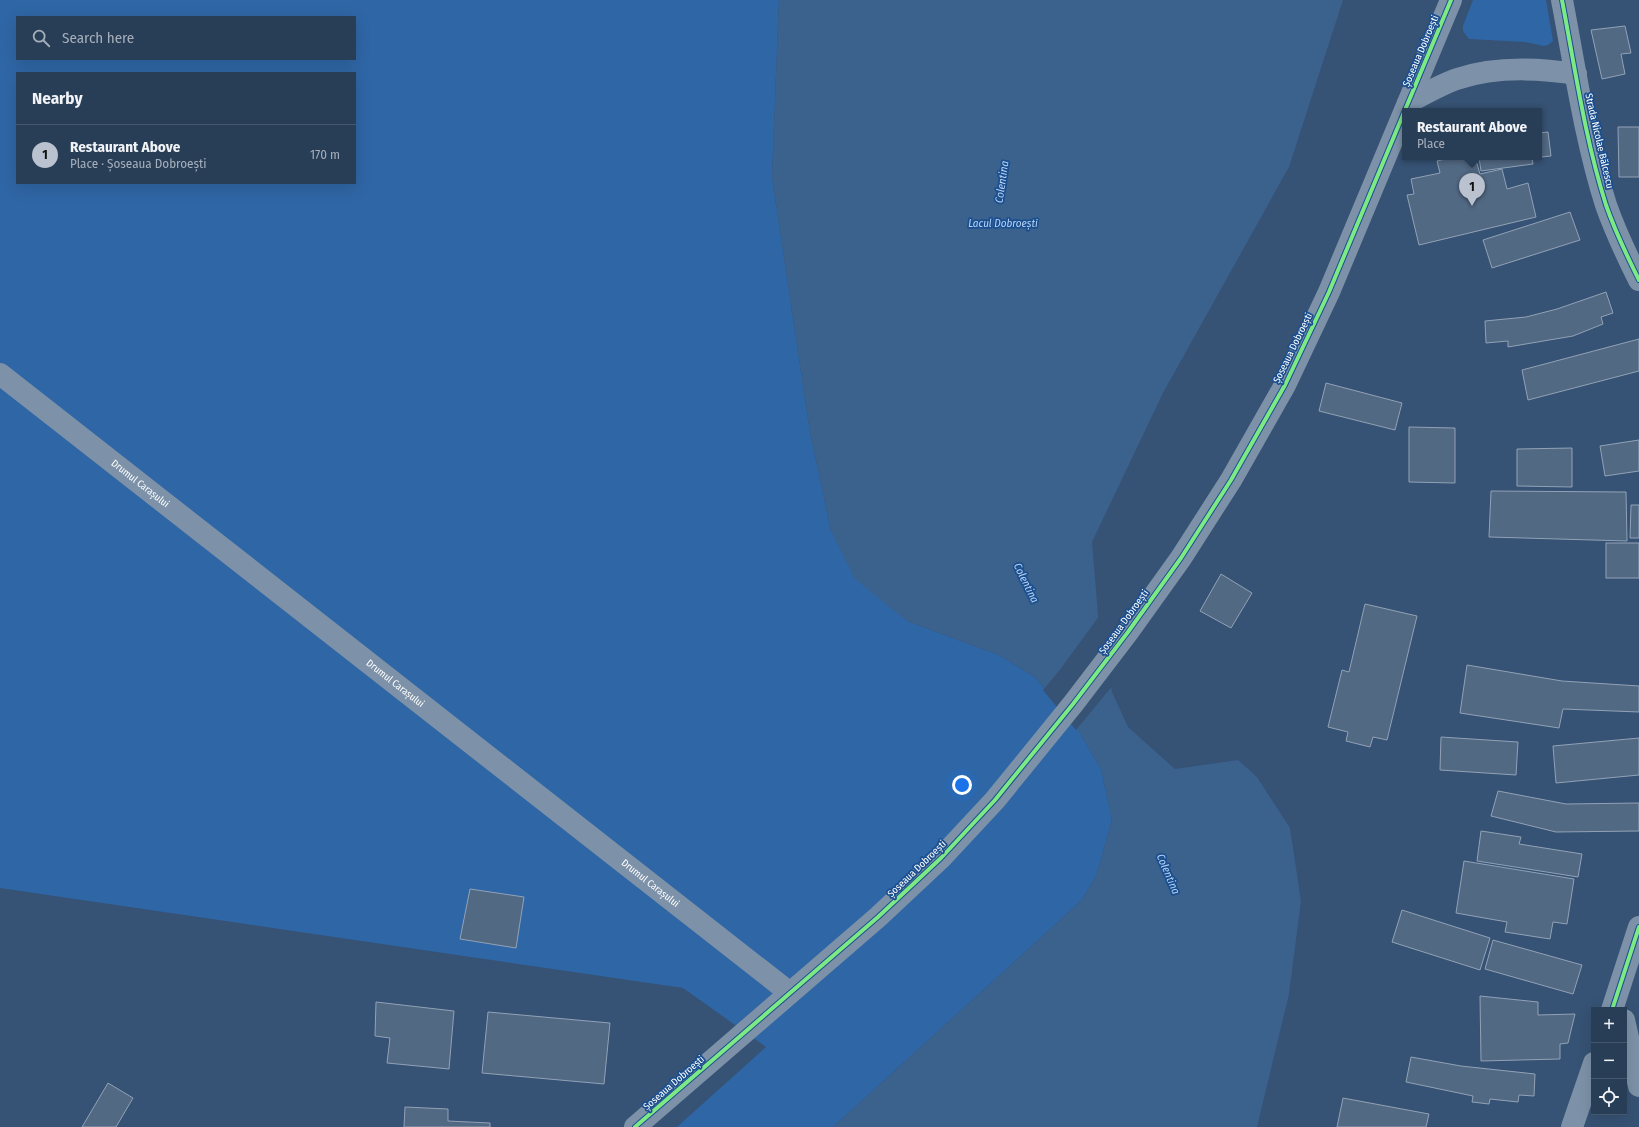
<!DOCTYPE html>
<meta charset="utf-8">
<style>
body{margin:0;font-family:"Fira Sans Condensed",sans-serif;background:#30455d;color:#f1f3f6}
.controls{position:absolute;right:12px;bottom:12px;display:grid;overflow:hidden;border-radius:0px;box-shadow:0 4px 16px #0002}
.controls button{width:36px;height:36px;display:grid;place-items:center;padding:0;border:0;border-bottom:1px solid #44576d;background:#283e57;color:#f1f3f6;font:20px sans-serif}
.you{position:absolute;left:962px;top:785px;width:14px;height:14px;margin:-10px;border:3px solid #fff;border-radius:50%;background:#1a73e8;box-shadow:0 0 0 6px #1a73e833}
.badge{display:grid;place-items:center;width:26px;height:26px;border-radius:50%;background:#b9c2ce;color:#111;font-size:13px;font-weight:700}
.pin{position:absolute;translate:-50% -33px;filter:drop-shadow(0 1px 2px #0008)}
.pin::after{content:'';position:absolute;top:21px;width:14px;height:12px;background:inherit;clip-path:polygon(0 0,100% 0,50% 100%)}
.popup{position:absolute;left:1402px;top:108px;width:140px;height:52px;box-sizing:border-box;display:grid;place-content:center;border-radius:0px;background:#283e57;filter:drop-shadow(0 1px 3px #0005);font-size:13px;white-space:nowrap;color:#a5aeba}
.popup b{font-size:15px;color:#f1f3f6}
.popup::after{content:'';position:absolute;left:50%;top:100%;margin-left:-8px;border:8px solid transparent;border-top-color:#283e57}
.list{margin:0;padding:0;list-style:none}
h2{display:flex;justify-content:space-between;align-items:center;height:52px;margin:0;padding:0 16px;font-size:17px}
h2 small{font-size:13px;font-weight:400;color:#a5aeba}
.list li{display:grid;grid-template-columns:26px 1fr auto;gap:12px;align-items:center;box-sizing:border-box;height:60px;padding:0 16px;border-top:1px solid #44576d}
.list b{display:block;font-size:15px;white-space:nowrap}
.list p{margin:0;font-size:13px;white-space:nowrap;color:#a5aeba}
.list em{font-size:13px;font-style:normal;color:#a5aeba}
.icon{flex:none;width:22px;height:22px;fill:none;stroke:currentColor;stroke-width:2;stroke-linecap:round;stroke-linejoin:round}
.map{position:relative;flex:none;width:1639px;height:1127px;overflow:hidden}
.search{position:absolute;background:#283e57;box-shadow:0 4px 16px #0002;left:16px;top:16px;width:340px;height:44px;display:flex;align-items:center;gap:10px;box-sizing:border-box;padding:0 14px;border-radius:0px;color:#a5aeba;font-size:15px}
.panel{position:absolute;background:#283e57;box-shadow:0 4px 16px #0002;left:16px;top:72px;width:340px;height:112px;border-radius:0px}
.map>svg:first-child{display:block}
</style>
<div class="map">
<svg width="1639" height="1127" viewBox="0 0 1639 1127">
<rect width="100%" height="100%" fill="#365274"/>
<g fill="#2f66a5" fill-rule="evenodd">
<path d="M0,0H779L772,177L810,432L831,531L907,621L999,655L1035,677L1077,728L1101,769L1112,820L1096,876L1081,901L833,1127H677L766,1047L683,988L0,888ZM17,17H355V59H17ZM17,73H355V183H17Z"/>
<path d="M1473,0H1546L1553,41L1548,45L1544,46L1525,42L1469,39L1463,31V26Z"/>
</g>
<path fill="#3b618d" d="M779,0H1343L1289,167L1163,393L1092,542L1099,627L1112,692L1128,727L1175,769L1238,760L1257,777L1290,828L1301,901L1289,994L1257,1127H833L1081,901L1096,876L1112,820L1101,769L1077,728L1035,677L999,655L907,621L855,579L831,531L810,432L772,177Z"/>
<path fill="#365274" d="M1100,615L1101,627L1113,685L1076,730L1043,690L1059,671Z"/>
<g fill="#526984" stroke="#92a2b6">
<path d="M1625,26L1631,53L1621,54L1625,74L1602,79L1591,30Z"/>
<path d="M1618,127H1639V177H1619Z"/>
<path d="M1548,132L1551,156L1532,158L1533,164L1481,171L1479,157H1539V133Z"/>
<path d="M1453,157H1475L1480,174L1502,169L1507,189L1528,183L1536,217L1419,245L1407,195L1414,194L1411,179L1440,173L1437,161Z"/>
<path d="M1570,212L1580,240L1492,268L1483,240Z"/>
<path d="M1606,292L1613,313L1601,317L1603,324L1573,336L1508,347V341L1486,343L1485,321L1526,317L1557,309Z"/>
<path d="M1639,339V371L1528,400L1522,370Z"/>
<path d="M1326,383L1402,403L1395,430L1319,411Z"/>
<path d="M1409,427L1455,428V483L1409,482Z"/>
<path d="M1639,440V471L1605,476L1600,446Z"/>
<path d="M1572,448V487L1517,486V449Z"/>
<path d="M1491,491L1626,492L1627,541L1489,537Z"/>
<path d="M1631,505H1639V538H1630Z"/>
<rect x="1606" y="543" width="33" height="35"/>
<path d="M1221,574L1252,593L1231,628L1200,611Z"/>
<path d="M1365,604L1417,616L1387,740L1373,737L1370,747L1346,741L1348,732L1328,727L1342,670L1349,672Z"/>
<path d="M1467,665L1562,681L1639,686V712L1563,709L1559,728L1460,713Z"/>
<path d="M1441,737L1518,742L1516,775L1440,770Z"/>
<path d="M1639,738V775L1556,783L1553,746Z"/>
<path d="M1498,791L1566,804L1639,803V831L1556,832L1491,816Z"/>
<path d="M1481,831L1521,837L1519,844L1582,854L1578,877L1477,861Z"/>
<path d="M1464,861L1574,879L1567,924L1553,922L1550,939L1505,932L1507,922L1456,913Z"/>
<path d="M470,889L524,897L516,948L460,939Z"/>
<path d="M1402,910L1490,938L1480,970L1392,942Z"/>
<path d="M1493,940L1582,965L1573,994L1485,969Z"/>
<path d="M1480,996L1538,1002V1015L1575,1014L1568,1043L1560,1044V1059L1481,1061Z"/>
<path d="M376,1002L454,1011L449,1069L387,1063L390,1038L375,1036Z"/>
<path d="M488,1012L610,1023L604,1084L482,1073Z"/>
<path d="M1411,1057L1461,1066L1535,1074L1534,1096L1519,1095L1518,1102L1490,1099L1489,1104L1472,1102L1473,1096L1406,1082Z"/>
<path d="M108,1083L133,1098L116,1127H82Z"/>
<path d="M1343,1098L1429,1114L1426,1127H1337Z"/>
<path d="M405,1107L448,1109V1121L490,1123V1127H404Z"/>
</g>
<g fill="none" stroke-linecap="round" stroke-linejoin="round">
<g stroke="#7d92a8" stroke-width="22">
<path d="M1562,0C1575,68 1585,139 1606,205C1615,231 1627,256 1639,280"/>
<path d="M1408,103C1424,94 1440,85 1457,79C1495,66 1538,68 1576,74"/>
<path id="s1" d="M0,374L790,993"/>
<path d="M1612,1010L1639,927"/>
<path d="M1624,1020L1639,1086"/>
<path d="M635,1127L878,917L941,858L995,800L1073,704L1128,632L1181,558L1231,480L1285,385L1329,292L1451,0"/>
<path d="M1572,1127L1594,1063"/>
</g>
<g stroke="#1b4f8f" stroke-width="6">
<g id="cycleway">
<path d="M1562,0C1575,68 1585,139 1606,205C1615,231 1627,256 1639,280"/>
<path d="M1612,1010L1639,927"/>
<path d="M635,1127L878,917L941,858L995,800L1073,704L1128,632L1181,558L1231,480L1285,385L1329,292L1451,0"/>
</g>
</g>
<use href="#cycleway" stroke="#7ce984" stroke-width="4"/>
</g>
<g text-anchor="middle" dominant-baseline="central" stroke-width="3.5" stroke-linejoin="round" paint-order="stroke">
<g font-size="10" fill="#fff" stroke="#1b4f8f">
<text transform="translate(1421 51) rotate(-67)">Șoseaua Dobroești</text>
<text transform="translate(1599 141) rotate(77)">Strada Nicolae Bălcescu</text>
<text transform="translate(1293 348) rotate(-64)">Șoseaua Dobroești</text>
<text stroke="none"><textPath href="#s1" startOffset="178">Drumul Carașului</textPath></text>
<text transform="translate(1124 622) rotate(-54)">Șoseaua Dobroești</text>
<text stroke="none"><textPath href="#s1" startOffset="502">Drumul Carașului</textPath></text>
<text transform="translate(917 869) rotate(-44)">Șoseaua Dobroești</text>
<text stroke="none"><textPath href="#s1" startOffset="826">Drumul Carașului</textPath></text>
<text transform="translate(674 1083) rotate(-41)">Șoseaua Dobroești</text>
</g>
<g font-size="11" font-style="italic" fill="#b5d3f5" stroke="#1b4f8f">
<text transform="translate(1002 182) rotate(-82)">Colentina</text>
<text x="1003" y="223">Lacul Dobroești</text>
<text transform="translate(1026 583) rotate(64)">Colentina</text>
<text transform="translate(1168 874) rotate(67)">Colentina</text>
</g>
</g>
</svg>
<div class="controls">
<button>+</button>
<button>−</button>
<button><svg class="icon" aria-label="locate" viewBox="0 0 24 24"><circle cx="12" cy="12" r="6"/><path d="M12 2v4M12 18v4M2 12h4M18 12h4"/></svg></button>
</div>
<div class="you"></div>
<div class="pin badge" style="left:1472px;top:206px">1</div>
<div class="popup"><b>Restaurant Above</b>Place</div>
<div class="search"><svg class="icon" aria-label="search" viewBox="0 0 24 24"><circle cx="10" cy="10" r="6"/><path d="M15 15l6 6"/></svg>Search here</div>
<section class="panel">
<h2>Nearby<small></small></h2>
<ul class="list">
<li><span class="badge">1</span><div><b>Restaurant Above</b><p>Place · Șoseaua Dobroești</p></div><em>170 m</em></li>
</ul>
</section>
</div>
